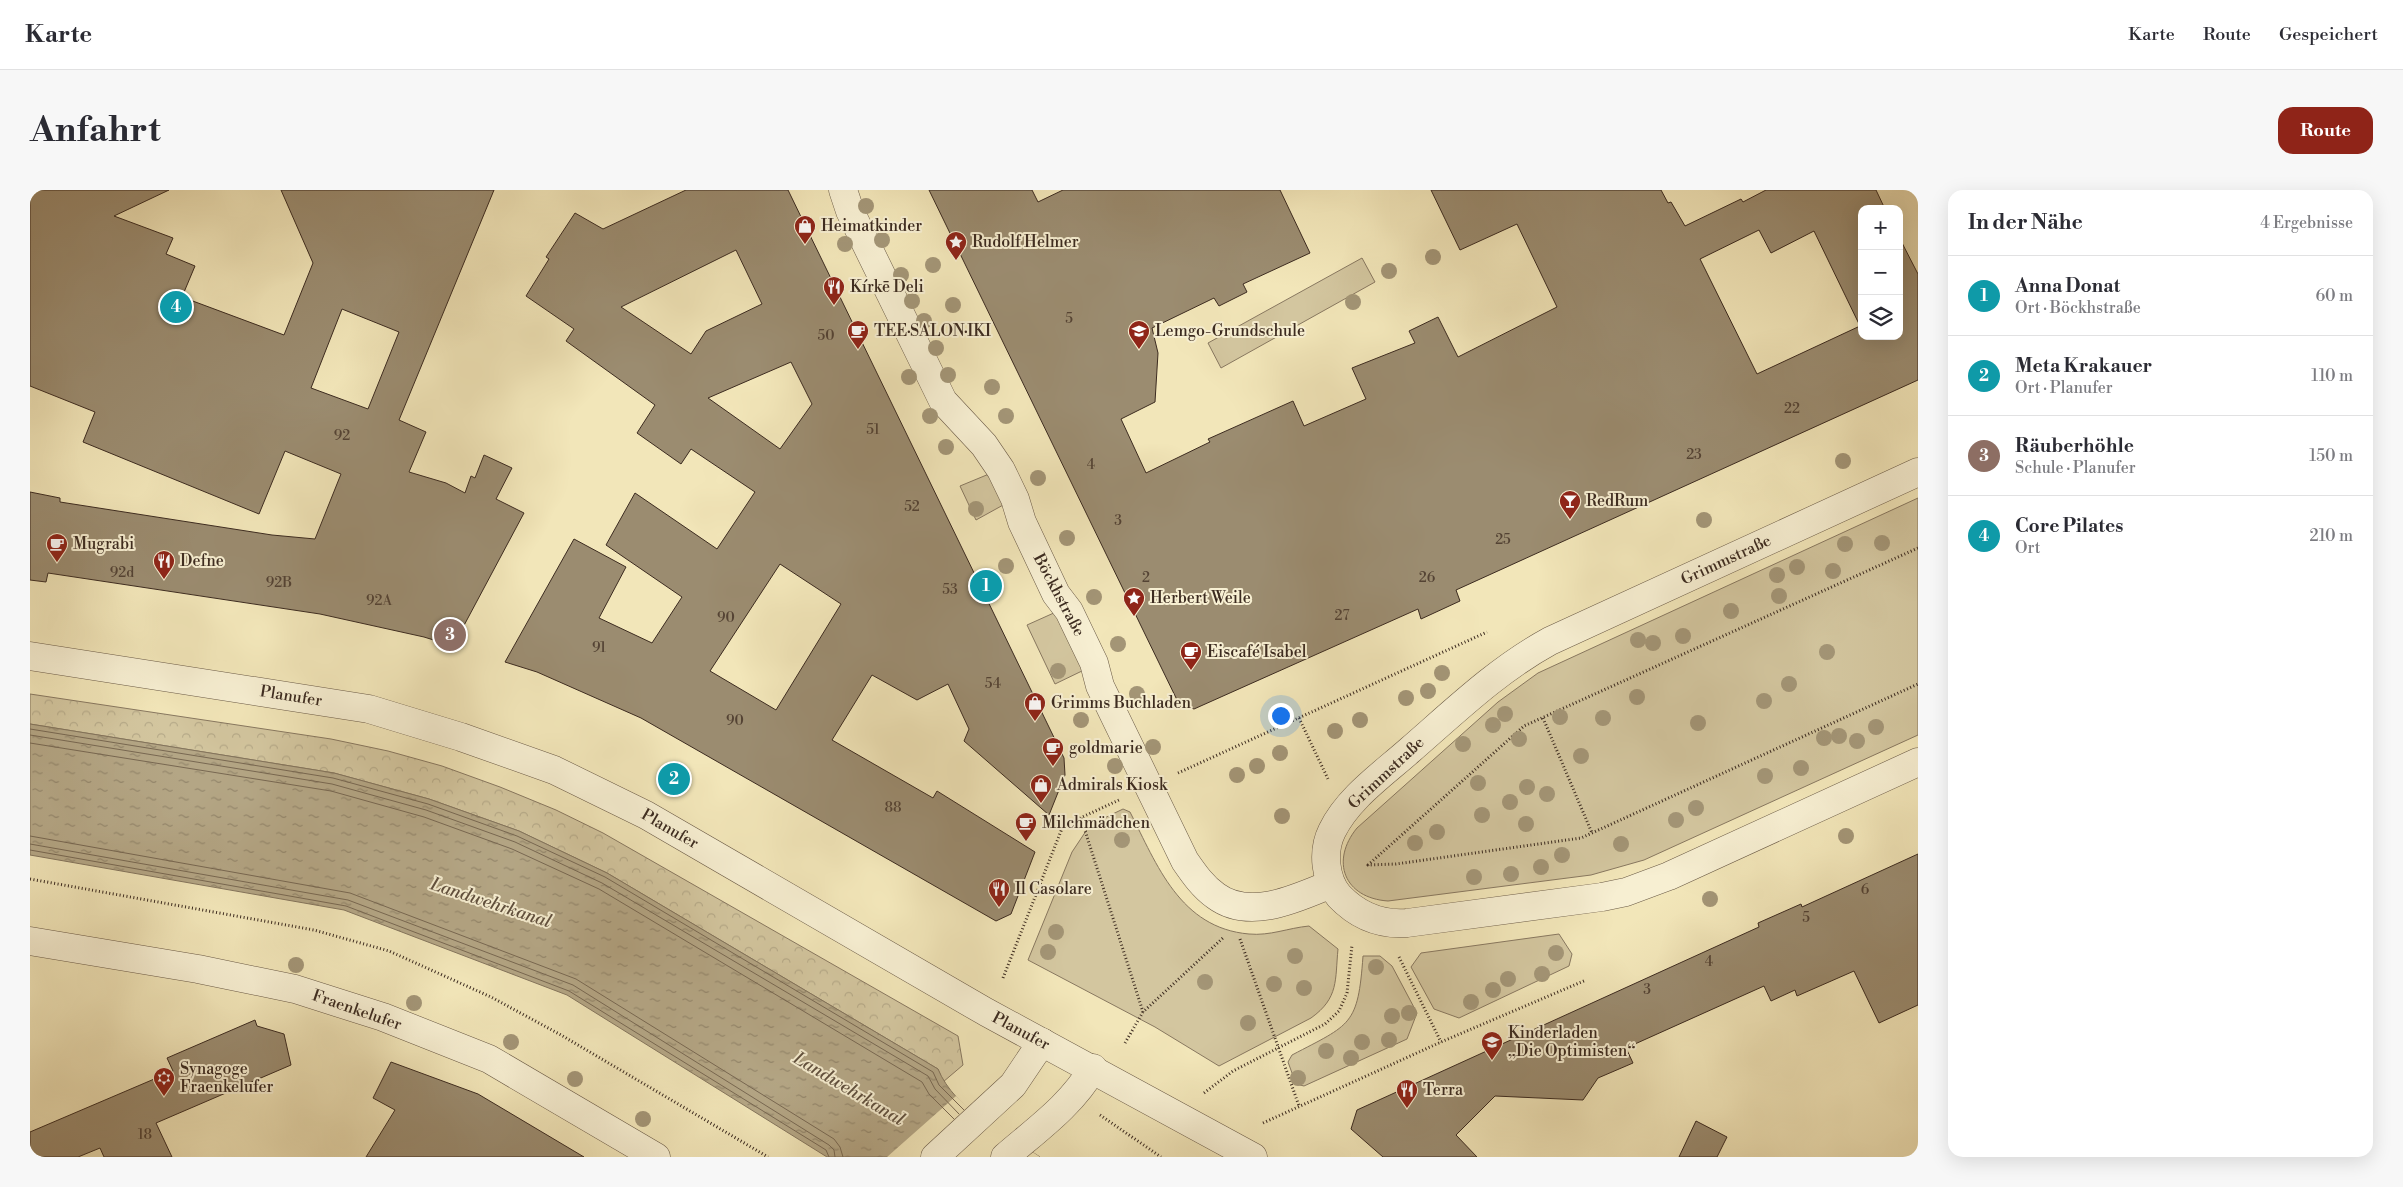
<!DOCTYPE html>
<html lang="de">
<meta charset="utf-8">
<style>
body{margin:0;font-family:"Libre Bodoni",serif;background:#f7f7f7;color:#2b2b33}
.controls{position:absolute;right:15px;top:15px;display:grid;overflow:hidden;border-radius:10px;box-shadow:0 5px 20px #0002}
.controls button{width:45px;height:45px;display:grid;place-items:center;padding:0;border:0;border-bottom:1px solid #e1e1e2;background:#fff;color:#2b2b33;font:25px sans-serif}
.you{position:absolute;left:1250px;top:525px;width:18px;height:18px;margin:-12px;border:4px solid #fff;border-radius:50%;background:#1a73e8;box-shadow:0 0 0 8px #1a73e833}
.badge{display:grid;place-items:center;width:32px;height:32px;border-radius:50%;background:#8f2418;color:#fff;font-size:16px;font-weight:700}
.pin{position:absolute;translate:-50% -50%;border:2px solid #fff;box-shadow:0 1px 5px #0006}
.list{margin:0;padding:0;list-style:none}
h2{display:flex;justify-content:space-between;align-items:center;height:65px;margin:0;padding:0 20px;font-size:21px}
h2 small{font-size:16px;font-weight:400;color:#7c7c81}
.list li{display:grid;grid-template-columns:32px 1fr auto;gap:15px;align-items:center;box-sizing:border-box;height:80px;padding:0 20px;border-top:1px solid #e1e1e2}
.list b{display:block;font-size:19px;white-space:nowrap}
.list p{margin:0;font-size:16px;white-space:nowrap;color:#7c7c81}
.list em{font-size:16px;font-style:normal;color:#7c7c81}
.icon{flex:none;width:28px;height:28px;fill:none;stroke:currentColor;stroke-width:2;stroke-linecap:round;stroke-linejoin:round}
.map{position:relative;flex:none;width:1888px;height:967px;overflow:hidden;border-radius:15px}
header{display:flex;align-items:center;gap:30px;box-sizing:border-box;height:70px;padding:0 25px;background:#fff;border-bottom:1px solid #e1e1e2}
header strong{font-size:24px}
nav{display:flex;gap:28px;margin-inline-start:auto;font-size:18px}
.intro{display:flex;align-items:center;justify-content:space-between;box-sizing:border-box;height:120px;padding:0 30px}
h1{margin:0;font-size:35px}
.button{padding:12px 22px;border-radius:15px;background:#8f2418;color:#fff;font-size:18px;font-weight:700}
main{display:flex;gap:30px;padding:0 30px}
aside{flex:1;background:#fff;border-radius:15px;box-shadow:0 5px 20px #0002}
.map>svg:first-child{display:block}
</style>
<header>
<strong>Karte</strong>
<nav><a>Karte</a><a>Route</a><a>Gespeichert</a></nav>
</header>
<div class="intro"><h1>Anfahrt</h1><a class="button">Route</a></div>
<main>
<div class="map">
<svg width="1888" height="967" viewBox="0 0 1888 967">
<defs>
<pattern id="forest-crowns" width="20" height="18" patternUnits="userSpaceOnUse" patternTransform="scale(1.25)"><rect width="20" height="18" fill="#d3c69f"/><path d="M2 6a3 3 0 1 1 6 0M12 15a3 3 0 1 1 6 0" fill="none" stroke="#b6aa89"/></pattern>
<pattern id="water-ripples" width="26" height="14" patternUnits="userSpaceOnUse" patternTransform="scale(1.25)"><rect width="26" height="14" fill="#b4a685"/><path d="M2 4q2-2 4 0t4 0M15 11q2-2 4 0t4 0" fill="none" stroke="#94876c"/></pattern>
</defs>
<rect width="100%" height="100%" fill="#f2e6b9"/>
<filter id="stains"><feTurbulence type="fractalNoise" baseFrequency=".004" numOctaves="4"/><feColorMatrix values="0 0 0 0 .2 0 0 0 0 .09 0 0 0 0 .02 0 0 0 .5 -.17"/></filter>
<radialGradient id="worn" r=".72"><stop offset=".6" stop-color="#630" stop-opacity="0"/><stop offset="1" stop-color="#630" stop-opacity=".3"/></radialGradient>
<g fill="#d3c69f" stroke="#887860">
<path d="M1332,68L1345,92L1191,178L1178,153Z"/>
<path d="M959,284L975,314L946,330L930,296Z"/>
<path d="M1888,308V545L1614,670L1561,685L1358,711C1314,708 1300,671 1327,638L1468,512L1508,483Z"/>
<path d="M1026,422L1054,480L1025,494L997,435Z"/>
<path d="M1093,619L1100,622C1127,675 1150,738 1219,744C1240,746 1258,738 1279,736L1308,759C1305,790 1309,808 1281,828L1189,876L1125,837L998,770L1042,662L1060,635Z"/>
<path d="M1529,744L1542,764L1539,776L1429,828L1404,819L1381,777L1391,763Z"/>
<path d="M1333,766H1350L1362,776L1387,823L1377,849L1274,896L1266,894L1258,872L1262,865C1321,834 1328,836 1333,766Z"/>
</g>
<path fill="url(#forest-crowns)" stroke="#887860" d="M0,504L301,549L358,561L412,576L470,597L526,620L573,643L928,846L933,875L913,892L908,879L577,683L489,641L399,609L304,583L0,534Z"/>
<path fill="url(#water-ripples)" stroke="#84755d" d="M0,534L304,583L399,609L489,641L577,683L908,879C925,920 975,944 1010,967H797L537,805L314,720L0,665Z"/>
<path fill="#f2e6b9" d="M926,906L943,922L1010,967H857Z"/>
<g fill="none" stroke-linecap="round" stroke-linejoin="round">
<g stroke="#786852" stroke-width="1">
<path d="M0,539L303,588L398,614L487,646L575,687L903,882L909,895L934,920"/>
<path d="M0,545L302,594L396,620L485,652L572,693L898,886L905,899L929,924"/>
<path d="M0,553L301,601L394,627L482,659L569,699L892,892L899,904L924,929"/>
<path d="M0,646L320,703L546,789L804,949L810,957L813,967"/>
<path d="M0,654L318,710L543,795L799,955L804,960L805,967"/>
<path d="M0,660L316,716L539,801L796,960L799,967"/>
</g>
</g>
<g fill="#9b8c70" stroke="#3c2b20" fill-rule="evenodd">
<path d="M0,0H139L84,26L143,48L136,64L165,76L152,107L254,145L283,73L251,0H464L369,230L396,242L379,282L416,293L435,303L441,286L445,288L454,265L482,278L466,309L494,323L423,456L394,447L290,424L18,383L16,392L0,390V302L30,308V312L242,345L285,349L311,284L255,261L229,324L53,252L65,222L0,196ZM312,119L369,142L338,219L281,198Z"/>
<path d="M656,0H758L1034,568L1035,585L1019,625L934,551L939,539L918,494L887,510L842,485L802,550L903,608L907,601L1005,662L981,724L966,731L611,528L507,482L475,472L544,349L596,377L569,428L622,453L652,407L576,355L605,303L687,359L725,302L661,259L651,274L607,243L625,215L536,151L544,139L496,106L519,69L516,67L545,23L573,39ZM706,60L732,114L676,141L661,164L591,117ZM761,172L782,214L750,259L678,208ZM750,374L811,414L746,520L680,481Z"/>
<path d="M899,0H1002L1008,12L1033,0H1250L1280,63L1213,94L1217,102L1189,116L1184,108L1122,138L1128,163L1125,212L1091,229L1116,283L1180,252L1178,249L1263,211L1274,236L1336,209L1322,178L1385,153L1379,141L1408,127L1428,167L1527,117L1487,34L1430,60L1401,0H1631L1638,13L1641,12L1655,36L1711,9L1713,12L1736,0H1846L1855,19H1832V146H1869V47L1888,84V190L1426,400L1430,411L1391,429L1388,419L1164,519L1149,514ZM1729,40L1741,63L1784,41L1830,136L1727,184L1670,69Z"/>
<path d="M1888,664V815L1849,833L1824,781L1767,806L1765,800L1741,811L1734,796L1596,858L1603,873L1568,888L1553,910L1465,906L1426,945L1447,967H1353L1321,939L1327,920L1729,737L1728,733L1771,714L1772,717Z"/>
<path d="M225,830L227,836L254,844L261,875L126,933L142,967H74L70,958L48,967H0V942L143,881L137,868Z"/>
<path d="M361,872L448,904L554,967H336L365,920L343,908Z"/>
<path d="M1666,931L1697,947L1687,967H1649Z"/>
</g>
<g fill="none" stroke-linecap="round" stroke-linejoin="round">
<g stroke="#6a5a46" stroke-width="29">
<g id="minor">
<path d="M813,0L820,21L913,211L954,255L971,280L985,309L992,332L1026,404L1039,421L1064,473L1070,496L1155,671C1164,684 1173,697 1186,706C1220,731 1267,708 1301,694"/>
<path d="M1888,282L1520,451C1467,480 1425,521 1380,560C1353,584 1318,608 1302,641C1292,661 1295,690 1309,706C1328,726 1350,735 1377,733L1572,707L1596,702L1639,686L1888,572"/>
<path d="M0,466L339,519L431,547L524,580L616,625L956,822L1223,967"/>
<path d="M0,751L168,779L265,799L353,827L459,869L626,967"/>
<path d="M905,967L983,895L1012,852"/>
<path d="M975,967C1006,940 1042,915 1063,878"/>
</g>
</g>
<g stroke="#3c2b20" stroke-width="3" stroke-dasharray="1 2.5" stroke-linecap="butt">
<path d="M1888,358L1494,536L1338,675L1366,674L1551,648L1888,494"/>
<path d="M1269,528L1298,589"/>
<path d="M1513,528L1562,643"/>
<path d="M1148,583L1457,442"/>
<path d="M1051,628L1113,822"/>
<path d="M0,689L284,740L359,761L461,807L531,845L738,967"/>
<path d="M1210,749L1269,916"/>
<path d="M1369,767L1411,852"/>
<path d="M973,788L1033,636L1089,610"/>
<path d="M1095,853L1113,822L1194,747"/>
<path d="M1174,903L1203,881L1295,834L1309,821L1317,803L1322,755"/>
<path d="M1070,925L1131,967"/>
<path d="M1233,933L1411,852L1556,790"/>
</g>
<use href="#minor" stroke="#f7efd2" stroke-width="28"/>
</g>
<g fill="#a39576">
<circle cx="836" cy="16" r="8"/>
<circle cx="852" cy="50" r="8"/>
<circle cx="815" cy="54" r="8"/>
<circle cx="1403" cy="67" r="8"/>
<circle cx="903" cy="75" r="8"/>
<circle cx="1359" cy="81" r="8"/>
<circle cx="871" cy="85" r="8"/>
<circle cx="882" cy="111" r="8"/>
<circle cx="1323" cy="112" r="8"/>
<circle cx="923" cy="115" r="8"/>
<circle cx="894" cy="131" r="8"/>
<circle cx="906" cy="158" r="8"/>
<circle cx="918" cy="185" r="8"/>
<circle cx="879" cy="187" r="8"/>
<circle cx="962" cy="197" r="8"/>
<circle cx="900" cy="226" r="8"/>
<circle cx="976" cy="226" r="8"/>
<circle cx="916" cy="257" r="8"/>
<circle cx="1813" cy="271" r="8"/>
<circle cx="1008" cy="288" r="8"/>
<circle cx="946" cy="319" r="8"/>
<circle cx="1674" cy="330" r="8"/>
<circle cx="1037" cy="348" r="8"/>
<circle cx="1852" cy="353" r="8"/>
<circle cx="1815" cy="354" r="8"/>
<circle cx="976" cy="376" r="8"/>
<circle cx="1767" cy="377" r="8"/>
<circle cx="1803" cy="381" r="8"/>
<circle cx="1747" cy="385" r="8"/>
<circle cx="1749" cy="406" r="8"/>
<circle cx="1064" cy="407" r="8"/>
<circle cx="1701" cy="421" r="8"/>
<circle cx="1653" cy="446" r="8"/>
<circle cx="1608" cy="450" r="8"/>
<circle cx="1623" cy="453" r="8"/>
<circle cx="1088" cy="454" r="8"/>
<circle cx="1797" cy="462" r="8"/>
<circle cx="1028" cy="481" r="8"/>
<circle cx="1412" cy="483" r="8"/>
<circle cx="1759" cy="494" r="8"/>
<circle cx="1398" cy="501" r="8"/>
<circle cx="1107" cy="504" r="8"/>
<circle cx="1607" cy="507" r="8"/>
<circle cx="1376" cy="508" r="8"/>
<circle cx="1734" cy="511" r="8"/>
<circle cx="1475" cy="524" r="8"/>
<circle cx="1530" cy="527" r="8"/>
<circle cx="1573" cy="528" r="8"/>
<circle cx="1051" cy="530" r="8"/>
<circle cx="1330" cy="530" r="8"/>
<circle cx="1668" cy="533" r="8"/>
<circle cx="1463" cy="535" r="8"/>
<circle cx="1846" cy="537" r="8"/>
<circle cx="1305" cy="541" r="8"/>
<circle cx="1809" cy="546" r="8"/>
<circle cx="1794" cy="548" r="8"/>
<circle cx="1489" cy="549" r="8"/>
<circle cx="1827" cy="551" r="8"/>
<circle cx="1433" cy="554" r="8"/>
<circle cx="1123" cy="557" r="8"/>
<circle cx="1250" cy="563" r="8"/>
<circle cx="1551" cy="566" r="8"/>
<circle cx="1085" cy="576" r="8"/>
<circle cx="1227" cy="576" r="8"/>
<circle cx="1771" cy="578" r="8"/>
<circle cx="1207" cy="585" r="8"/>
<circle cx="1735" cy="586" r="8"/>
<circle cx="1448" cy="593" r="8"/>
<circle cx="1497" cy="597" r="8"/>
<circle cx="1517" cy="604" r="8"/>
<circle cx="1480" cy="612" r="8"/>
<circle cx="1666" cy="618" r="8"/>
<circle cx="1452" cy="625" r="8"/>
<circle cx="1252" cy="626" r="8"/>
<circle cx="1646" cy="630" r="8"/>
<circle cx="1496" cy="634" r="8"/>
<circle cx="1407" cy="642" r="8"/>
<circle cx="1816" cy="646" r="8"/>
<circle cx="1092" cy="650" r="8"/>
<circle cx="1385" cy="653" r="8"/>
<circle cx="1591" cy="654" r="8"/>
<circle cx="1532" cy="665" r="8"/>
<circle cx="1511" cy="677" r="8"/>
<circle cx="1481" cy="684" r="8"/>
<circle cx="1444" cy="687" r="8"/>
<circle cx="1680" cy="709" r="8"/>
<circle cx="1026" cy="742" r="8"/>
<circle cx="1018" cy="762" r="8"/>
<circle cx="1526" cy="763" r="8"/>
<circle cx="1265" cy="766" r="8"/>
<circle cx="266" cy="775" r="8"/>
<circle cx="1346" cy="777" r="8"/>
<circle cx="1512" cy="784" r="8"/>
<circle cx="1478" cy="789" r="8"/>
<circle cx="1175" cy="792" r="8"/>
<circle cx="1244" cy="794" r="8"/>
<circle cx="1274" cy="798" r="8"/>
<circle cx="1463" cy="800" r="8"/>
<circle cx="1441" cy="812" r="8"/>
<circle cx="384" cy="813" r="8"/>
<circle cx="1379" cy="823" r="8"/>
<circle cx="1362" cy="826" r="8"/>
<circle cx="1218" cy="833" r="8"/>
<circle cx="1359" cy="850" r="8"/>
<circle cx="481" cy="852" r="8"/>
<circle cx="1332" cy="852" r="8"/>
<circle cx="1296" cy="861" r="8"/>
<circle cx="1321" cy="868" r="8"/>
<circle cx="1268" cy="888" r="8"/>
<circle cx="545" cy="889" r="8"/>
<circle cx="613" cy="929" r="8"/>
</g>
<defs>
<g id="shop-pin" transform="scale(1.125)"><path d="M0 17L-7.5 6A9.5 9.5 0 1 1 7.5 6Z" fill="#8f2418" stroke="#f7efd2"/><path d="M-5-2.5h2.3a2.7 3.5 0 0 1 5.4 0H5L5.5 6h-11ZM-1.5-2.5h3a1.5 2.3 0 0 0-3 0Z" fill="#fff"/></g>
<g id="sight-pin" transform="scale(1.125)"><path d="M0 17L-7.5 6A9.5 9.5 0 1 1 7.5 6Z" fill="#8f2418" stroke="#f7efd2"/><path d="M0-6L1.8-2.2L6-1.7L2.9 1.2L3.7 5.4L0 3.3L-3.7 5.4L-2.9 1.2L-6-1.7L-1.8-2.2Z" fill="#fff"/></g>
<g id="restaurant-pin" transform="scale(1.125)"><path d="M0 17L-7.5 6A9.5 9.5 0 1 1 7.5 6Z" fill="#8f2418" stroke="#f7efd2"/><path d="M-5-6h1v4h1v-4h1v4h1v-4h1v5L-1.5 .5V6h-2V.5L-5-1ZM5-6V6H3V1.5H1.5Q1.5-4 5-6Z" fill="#fff"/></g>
<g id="cafe-pin" transform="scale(1.125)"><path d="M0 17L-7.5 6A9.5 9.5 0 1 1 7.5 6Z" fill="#8f2418" stroke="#f7efd2"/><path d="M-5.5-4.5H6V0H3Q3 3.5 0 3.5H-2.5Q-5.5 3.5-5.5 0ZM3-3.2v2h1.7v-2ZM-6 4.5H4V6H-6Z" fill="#fff"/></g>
<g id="school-pin" transform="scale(1.125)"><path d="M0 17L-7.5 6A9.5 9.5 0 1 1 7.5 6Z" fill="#8f2418" stroke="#f7efd2"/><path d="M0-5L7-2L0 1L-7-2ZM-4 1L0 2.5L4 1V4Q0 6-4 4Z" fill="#fff"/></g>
<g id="bar-pin" transform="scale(1.125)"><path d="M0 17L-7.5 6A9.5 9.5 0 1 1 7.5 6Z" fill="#8f2418" stroke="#f7efd2"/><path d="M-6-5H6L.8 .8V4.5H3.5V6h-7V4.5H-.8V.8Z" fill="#fff"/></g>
<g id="synagogue-pin" transform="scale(1.125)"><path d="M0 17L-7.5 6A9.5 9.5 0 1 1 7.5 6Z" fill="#8f2418" stroke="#f7efd2"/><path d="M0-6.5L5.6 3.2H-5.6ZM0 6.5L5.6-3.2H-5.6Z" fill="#fff"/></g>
</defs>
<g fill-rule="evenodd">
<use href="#shop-pin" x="775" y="36"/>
<use href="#sight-pin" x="926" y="52"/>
<use href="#restaurant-pin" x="804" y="97"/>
<use href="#cafe-pin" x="828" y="141"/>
<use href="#school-pin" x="1109" y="141"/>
<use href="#bar-pin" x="1540" y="311"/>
<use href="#cafe-pin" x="27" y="354"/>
<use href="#restaurant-pin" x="134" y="371"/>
<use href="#sight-pin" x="1104" y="408"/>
<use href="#cafe-pin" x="1161" y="462"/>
<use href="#shop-pin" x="1005" y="513"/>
<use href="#cafe-pin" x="1023" y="558"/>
<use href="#shop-pin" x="1011" y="595"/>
<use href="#cafe-pin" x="996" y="633"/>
<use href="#restaurant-pin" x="969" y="699"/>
<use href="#school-pin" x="1462" y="852"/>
<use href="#synagogue-pin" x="134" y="888"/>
<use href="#restaurant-pin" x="1377" y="900"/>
</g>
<g text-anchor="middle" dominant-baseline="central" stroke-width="4" stroke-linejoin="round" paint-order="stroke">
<g font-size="14" fill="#544334">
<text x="1039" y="129">5</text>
<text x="796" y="146">50</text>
<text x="1762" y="219">22</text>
<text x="843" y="240">51</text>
<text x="312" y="246">92</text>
<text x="1664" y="265">23</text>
<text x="1061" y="275">4</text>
<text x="882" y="317">52</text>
<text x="1088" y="331">3</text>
<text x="1473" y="350">25</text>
<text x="92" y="383">92d</text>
<text x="1116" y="388">2</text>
<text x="1397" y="388">26</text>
<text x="249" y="393">92B</text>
<text x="920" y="400">53</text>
<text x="349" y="411">92A</text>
<text x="1312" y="426">27</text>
<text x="696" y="428">90</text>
<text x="569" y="458">91</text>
<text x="963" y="494">54</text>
<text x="705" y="531">90</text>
<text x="863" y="618">88</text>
<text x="1835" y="700">6</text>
<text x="1776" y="728">5</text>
<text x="1679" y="772">4</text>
<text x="1617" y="800">3</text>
<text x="115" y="945">18</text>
</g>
<g font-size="16" fill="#3c2b20" stroke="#f7efd2" text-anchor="start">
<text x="791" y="36">Heimatkinder</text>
<text x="942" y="52">Rudolf Helmer</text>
<text x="820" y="97">Kírkē Deli</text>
<text x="844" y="141">TEE·SALON·IKI</text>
<text x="1125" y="141">Lemgo-Grundschule</text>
<text x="1556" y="311">RedRum</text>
<text x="43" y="354">Mugrabi</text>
<text x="150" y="371">Defne</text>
<text x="1120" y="408">Herbert Weile</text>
<text x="1177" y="462">Eiscafé Isabel</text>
<text x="1021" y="513">Grimms Buchladen</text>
<text x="1039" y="558">goldmarie</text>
<text x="1027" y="595">Admirals Kiosk</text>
<text x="1012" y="633">Milchmädchen</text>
<text x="985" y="699">Il Casolare</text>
<text x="1478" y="843">Kinderladen<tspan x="1478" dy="18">„Die Optimisten“</tspan></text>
<text x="150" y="879">Synagoge<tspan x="150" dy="18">Fraenkelufer</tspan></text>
<text x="1393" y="900">Terra</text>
</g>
<g font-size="16" fill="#3c2b20" stroke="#f7efd2">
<text transform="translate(1696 370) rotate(-25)">Grimmstraße</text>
<text transform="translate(1029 405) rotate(62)">Böckhstraße</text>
<text transform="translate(261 506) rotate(9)">Planufer</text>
<text transform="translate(1356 583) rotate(-43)">Grimmstraße</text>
<text transform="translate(640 639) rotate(30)">Planufer</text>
<text transform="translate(327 820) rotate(19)">Fraenkelufer</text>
<text transform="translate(991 841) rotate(28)">Planufer</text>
</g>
<g font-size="18" font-style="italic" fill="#60503e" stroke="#f7efd2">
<text transform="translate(461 713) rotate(18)">Landwehrkanal</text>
<text transform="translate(819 899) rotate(31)">Landwehrkanal</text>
</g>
</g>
<rect width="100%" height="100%" filter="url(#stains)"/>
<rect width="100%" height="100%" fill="url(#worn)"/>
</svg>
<div class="controls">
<button>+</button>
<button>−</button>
<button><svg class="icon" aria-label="layers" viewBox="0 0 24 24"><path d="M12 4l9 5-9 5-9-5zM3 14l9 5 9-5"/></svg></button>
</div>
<div class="you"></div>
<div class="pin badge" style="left:956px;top:396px;background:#0f9aa8">1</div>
<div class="pin badge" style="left:644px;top:589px;background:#0f9aa8">2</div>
<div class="pin badge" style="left:420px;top:445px;background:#8d6e63">3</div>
<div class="pin badge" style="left:146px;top:117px;background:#0f9aa8">4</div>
</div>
<aside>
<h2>In der Nähe<small>4 Ergebnisse</small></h2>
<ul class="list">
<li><span class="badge" style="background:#0f9aa8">1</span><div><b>Anna Donat</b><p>Ort · Böckhstraße</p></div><em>60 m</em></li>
<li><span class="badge" style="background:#0f9aa8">2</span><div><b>Meta Krakauer</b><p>Ort · Planufer</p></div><em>110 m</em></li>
<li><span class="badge" style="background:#8d6e63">3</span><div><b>Räuberhöhle</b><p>Schule · Planufer</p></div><em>150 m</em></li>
<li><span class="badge" style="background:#0f9aa8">4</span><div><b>Core Pilates</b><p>Ort</p></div><em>210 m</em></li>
</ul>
</aside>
</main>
